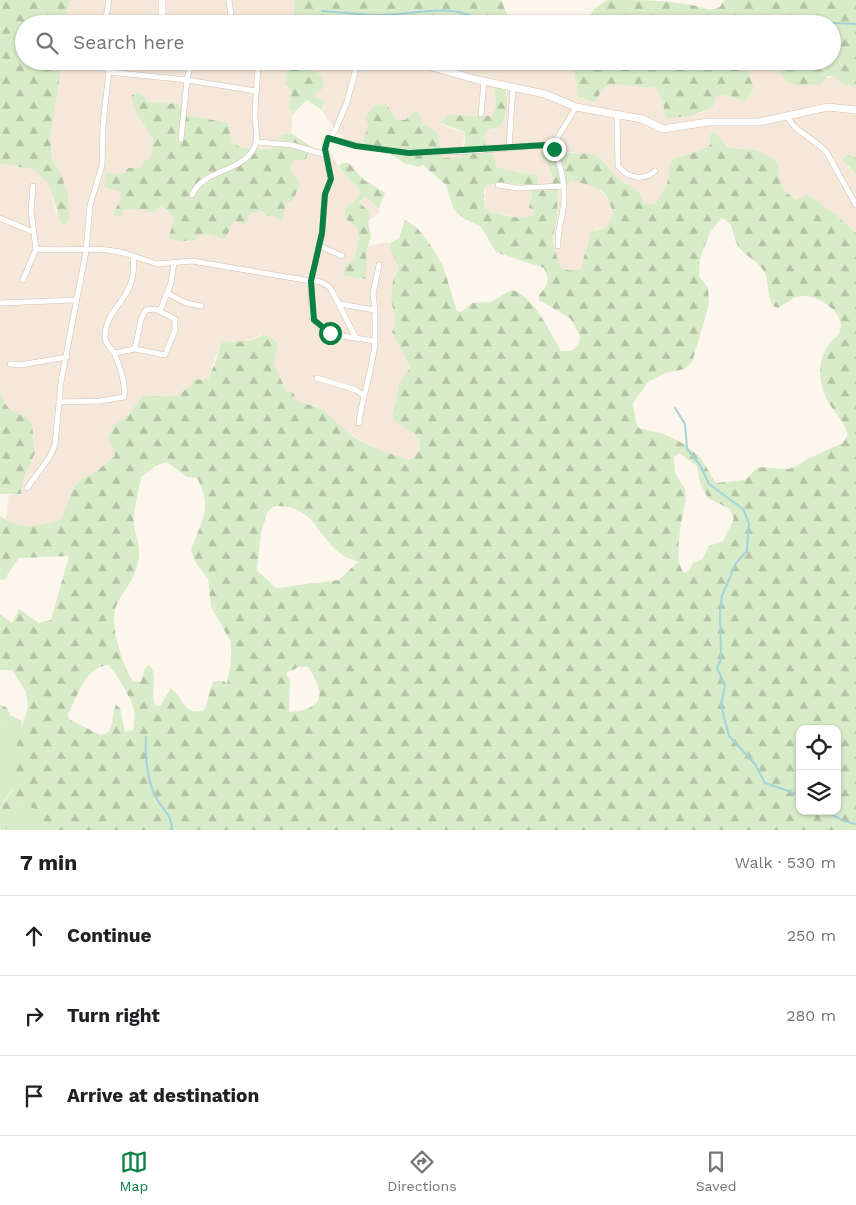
<!DOCTYPE html>
<meta charset="utf-8">
<style>
body{margin:0;font-family:"Work Sans",sans-serif;background:#f2f2f2;color:#202124}
.controls{position:absolute;right:15px;bottom:15px;display:grid;overflow:hidden;border-radius:10px;box-shadow:0 1px 4px #0004}
.controls button{width:45px;height:45px;display:grid;place-items:center;padding:0;border:0;border-bottom:1px solid #e0e0e0;background:#fff;color:#202124;font:25px sans-serif}
.stop{position:absolute;width:15px;height:15px;margin:-11px;border:4px solid #0b8043;border-radius:50%;background:#fff}
.stop.end{background:#0b8043;border-color:#fff;box-shadow:0 1px 5px #0008}
.list{margin:0;padding:0;list-style:none}
h2{display:flex;justify-content:space-between;align-items:center;height:65px;margin:0;padding:0 20px;font-size:21px}
h2 small{font-size:16px;font-weight:400;color:#757577}
.list li{display:grid;grid-template-columns:32px 1fr auto;gap:15px;align-items:center;box-sizing:border-box;height:80px;padding:0 20px;border-top:1px solid #e0e0e0}
.list b{display:block;font-size:19px;white-space:nowrap}
.list em{font-size:16px;font-style:normal;color:#757577}
.icon{flex:none;width:28px;height:28px;fill:none;stroke:currentColor;stroke-width:2;stroke-linecap:round;stroke-linejoin:round}
.map{position:relative;flex:none;width:856px;height:830px;overflow:hidden}
.search{position:absolute;background:#fff;box-shadow:0 1px 4px #0004;left:15px;right:15px;top:15px;height:55px;display:flex;align-items:center;gap:12px;box-sizing:border-box;padding:0 18px;border-radius:28px;color:#757577;font-size:19px}
.sheet{height:305px;background:#fff}
nav{display:flex;justify-content:space-around;align-items:center;box-sizing:border-box;height:70px;border-top:1px solid #e0e0e0;background:#fff;font-size:14px;color:#757577}
nav a{display:grid;justify-items:center;gap:2px}
nav .on{color:#0b8043}
.map>svg:first-child{display:block}
</style>
<div class="map">
<svg width="856" height="830" viewBox="0 0 856 830">
<defs>
<pattern id="forest-firs" width="22" height="20" patternUnits="userSpaceOnUse" patternTransform="scale(1.25)"><rect width="22" height="20" fill="#d8ecc9"/><path d="M5 1l3.5 6h-7zM16 11l3.5 6h-7z" fill="#b4c2a5"/></pattern>
</defs>
<rect width="100%" height="100%" fill="#fdf6ec"/>
<g fill="#f5e8da">
<path d="M70,0H295L292,24H64Z"/>
<path d="M341,16H352L372,24H331V19Z"/>
<path d="M428,17H436L448,24H417L421,18Z"/>
<path d="M61,61H300L291,88L289,108L293,114L291,133L281,135L271,149L243,148L232,144L228,123L187,115L178,104L149,102L142,94L135,111L153,139L151,157L143,162L140,168H128L121,192L122,196L114,214L123,210L162,205L176,219L168,238L207,234L225,239L234,221L250,214L262,211L283,220L286,203L300,183L290,170L294,160H306L310,146L333,155L338,168L360,190L357,198L345,209L344,217L357,228L359,237L354,259L345,265L343,276L366,279V253L369,246L382,243H390V248L399,267L394,276L391,299L396,323L392,332L410,367L399,384L394,420L419,438L418,455L409,460L386,453L349,434L317,406L302,404L286,391L274,364L278,344L260,335L248,341H221L208,379L195,380L185,393L168,398L143,395L126,418L114,425L108,438L115,456L97,471L80,480L73,489L61,519L36,527L19,526L6,520L9,495L21,494L23,480L35,453L32,425L26,416L11,412L3,402L0,390V163L35,170L49,185L57,216L60,172L52,159L50,138Z"/>
<path d="M572,61L579,96L583,99L593,102L597,100L601,90L609,84L656,88L670,118L701,113L713,107L716,97L721,95L726,94L740,101L754,88L749,74L751,61H770L791,83L808,85L833,76L850,87H856V158L853,157L847,167L856,175V233L828,209L788,195L778,180V164L750,149L728,148L715,132L710,136V145L701,150L673,159L670,164L667,185L656,203L645,204L638,190L619,180L601,159L573,152L544,151L542,157L551,170L553,183L552,189L543,190L538,183L537,175L509,171L497,167L485,152L486,130L496,129L501,125L506,100L507,90L494,87L496,102L495,112L492,116L447,115L441,123L446,127L465,132L461,157L440,158V144L421,125L397,120L391,113L368,125L362,145L349,142L340,135L328,120L322,110L325,107L315,97L317,92L324,88L323,78L311,69L310,62Z"/>
<path d="M571,180L595,185L610,201L613,215L606,229L596,228L590,235L581,268L576,271L566,270L560,267L552,240L557,219L558,187Z"/>
<path d="M502,182L526,185L532,194L530,201L535,214L526,218L516,217L485,210L486,186Z"/>
<path d="M365,197L379,208V214L370,219L369,212L359,202Z"/>
</g>
<g fill="#d8ecc9">
<path d="M10,715L22,721L21,736L15,751L14,786L0,807V727Z"/>
<path d="M21,801L42,814L45,830H0L14,815Z"/>
</g>
<g fill="url(#forest-firs)" fill-rule="evenodd">
<path d="M0,0H70L64,24H24V61L62,62L50,138L52,159L60,172L68,194L69,220L62,226L49,185L35,170L0,163Z"/>
<path d="M295,0H501L511,24C492,24 471,25 451,24C439,23 438,15 421,18L417,24C402,24 387,25 373,24C355,22 350,12 331,19V24H292Z"/>
<path d="M607,0C640,0 682,0 710,10L720,7L724,0H856V87L845,85L833,76H828L821,84C809,85 791,88 783,77C778,71 776,65 770,61H832V24H568L585,22L595,8Z"/>
<path d="M300,61H311V69L323,78L324,88L317,92L315,96L325,102L322,110L307,100L293,114L289,108L291,89L285,84L287,68L298,66Z"/>
<path d="M572,61H751L749,74L754,88L745,101C734,101 728,91 716,97L713,107L691,116L670,118L665,116L663,102L656,88L609,84L601,90L597,100L593,102L579,97Z"/>
<path d="M494,86H504C509,94 506,116 501,125C498,129 491,129 486,130L485,152L493,155L497,167L510,171L537,175L538,183L543,190L552,189C554,177 551,166 542,157L543,151L550,152L559,146L568,153L592,154L601,159L619,180L638,190L645,204L656,203L667,185L670,164L673,159L701,150L710,145V135L715,132L728,148C750,149 762,148 778,164C778,181 781,192 797,199L808,195L835,214L856,233V830H45L42,814L21,801L7,828L0,829V807L12,791L15,751L28,707L26,692L12,670H0V614L12,623L19,609L39,623L51,620L69,556L19,558L4,580L0,579V516C21,531 38,527 61,519L73,489L80,480L97,471L115,456L108,438L114,425L126,418L143,395C167,397 178,401 195,380L208,379L216,361L221,341C229,341 238,342 246,341C263,340 261,327 278,344L274,364L286,391L293,392C298,408 310,402 321,409C331,416 339,425 348,433C360,443 393,455 409,460C419,455 420,449 419,438L394,420L393,416L399,384L410,367L392,332L396,323L391,299L393,280L399,267L390,248V243L399,238L405,220L417,228L427,240L443,266L457,311L461,312L472,303L490,302L512,290C535,297 549,331 561,351H571L579,345L580,336L570,318L539,300V295C548,285 550,281 544,268L496,252L481,227L463,218L454,210L446,185L423,165L419,167L404,163L383,148L362,145L368,125L365,118C370,108 375,104 386,104L397,120H405L415,111L420,115L422,125C440,127 440,142 441,158L461,157L465,143V132L441,123L447,115L492,116C498,107 495,97 494,86ZM571,180C595,188 608,185 613,215L606,228L591,231L581,268C573,272 567,271 560,267L552,240L557,219L558,187L567,185ZM502,182L526,185L532,194L529,208L533,209L535,214C521,223 500,213 485,210L484,192L486,186ZM721,218C735,223 732,234 738,246C746,258 761,261 766,276C769,287 767,294 773,306L778,308C786,304 792,297 801,296C817,294 849,314 839,333C837,337 832,340 829,344C821,354 819,368 821,381C823,403 841,414 848,434L843,443L805,460L797,466L788,469L758,467L745,480L716,483L700,457L684,444L664,434L639,428L636,423L633,403L648,382L665,373L684,369L692,362L709,304L708,288L699,276L700,259L709,234ZM679,453L697,466L700,483L708,498L730,509L734,519L723,541L709,546L702,559L693,563L689,571L684,573C672,560 683,515 686,498L685,489L675,473L674,457ZM167,462L187,477L197,478C213,507 202,521 191,549L195,562L208,579L211,607L231,642V661L227,684L224,681H214C207,691 210,702 203,711C183,714 185,701 171,688L160,706L155,705C150,693 159,673 149,665L145,668L141,682L133,681C122,666 108,621 117,604C127,585 136,580 139,556C140,544 136,537 134,527C132,515 139,490 141,477L157,465ZM275,506C314,505 316,535 341,554C346,558 353,559 358,562L339,580L276,588L257,570L261,532L267,512ZM108,665C114,669 133,702 134,709C135,716 134,723 133,730L125,732L120,708L116,705C110,715 117,734 100,735L69,719L68,714C77,697 85,667 108,665ZM299,667H308C326,694 325,709 289,712L290,681L286,673ZM800,729H837V811H800Z"/>
<path d="M136,93L142,94L149,102L178,104L187,115L228,123L232,143L243,148L271,149L281,135L291,133L310,146L306,160H294L290,170L300,183L293,201L286,203L283,220L266,215L262,211L250,214L245,224L234,221L225,239L207,234L198,236L195,241H180L168,238L175,219L162,205L152,213C142,208 134,208 123,210L122,217L113,214L122,196L121,192L104,187L105,173L124,174L128,168H140L143,162L151,157L153,139L135,111L131,96Z"/>
<path d="M848,154L856,158V175L842,159Z"/>
<path d="M342,163H349L364,180L385,193L379,208L365,197L359,202L369,212L370,219L368,222L371,236L366,253V279L343,276L345,265L354,259L359,237L357,228L344,217L345,209L357,198L360,190L338,167Z"/>
<path d="M0,390C4,407 10,412 26,416L32,425L35,453L23,480L21,494H0Z"/>
<path d="M0,704L7,708L10,715L0,727Z"/>
</g>
<g fill="none" stroke-linecap="round" stroke-linejoin="round">
<g stroke="#a5d3da" stroke-width="2">
<path d="M322,11C341,12 361,15 380,15C421,15 450,0 488,24"/>
<path d="M616,24C636,21 655,15 675,24"/>
<path d="M807,24L813,22L856,24"/>
<path d="M675,408L685,424L687,449L700,465L709,484L743,509L749,523L747,551L736,563L722,596L720,611L721,659L717,668L725,686L721,705L729,736L755,764L765,783L800,795"/>
<path d="M146,737C145,756 147,782 157,799C164,813 171,812 172,830"/>
<path d="M825,811L844,821L856,824"/>
</g>
<g stroke="#d1beb0" stroke-width="6">
<g id="minor">
<path d="M229,0L232,24"/>
<path d="M105,24L109,0"/>
<path d="M191,61L187,80L256,91"/>
<path d="M109,72L187,80L181,139"/>
<path d="M513,86L509,148L536,145L552,147C560,162 565,182 564,200C563,216 557,230 558,246"/>
<path d="M481,114L484,81"/>
<path d="M617,115L618,166C628,179 644,181 655,171"/>
<path d="M787,116C795,133 815,138 827,153L856,205"/>
<path d="M329,138C389,156 446,154 509,148"/>
<path d="M256,142L292,145L326,155"/>
<path d="M552,147L576,107"/>
<path d="M498,185L519,188L563,186"/>
<path d="M192,195C204,167 246,174 256,143C258,135 255,124 255,116C255,97 258,79 258,61"/>
<path d="M0,218L33,232"/>
<path d="M320,246L342,256"/>
<path d="M36,249C68,252 102,244 133,256"/>
<path d="M23,280L36,249L31,211L33,186"/>
<path d="M167,293L186,303L201,306"/>
<path d="M0,303L76,300"/>
<path d="M340,304L375,310V341L356,338"/>
<path d="M375,310L373,294L379,265"/>
<path d="M160,311L171,283L174,263"/>
<path d="M115,353L135,349L165,355L175,330V319L155,309L146,310L141,319L135,349"/>
<path d="M10,364L20,365L67,357"/>
<path d="M317,378L356,390L363,395"/>
<path d="M59,402L100,401L124,397C126,385 120,366 115,355C112,348 104,344 105,335C107,304 138,300 133,256L157,264L192,261L311,281C319,280 328,284 332,291L356,338L334,335L318,325L312,317L311,281L322,233L325,194L331,179L325,144L335,131L347,102L358,61"/>
<path d="M359,423C362,395 373,370 375,341"/>
<path d="M27,488L49,458L55,445L61,382L86,251L90,205L102,166L103,125L110,61"/>
</g>
</g>
<g stroke="#d6c0b0" stroke-width="8">
<g id="secondary">
<path d="M162,24V0"/>
<path d="M411,61L478,80L545,94L576,107L642,119L663,129L708,122H759L828,107L856,110"/>
</g>
</g>
<use href="#minor" stroke="#fff" stroke-width="5"/>
<use href="#secondary" stroke="#fff" stroke-width="7"/>
</g>
<g fill="none" stroke-linecap="round" stroke-linejoin="round">
<path stroke="#0b8043" stroke-width="6" d="M330,333L314,320L311,281L322,233L325,194L331,179L325,149L328,138L356,146L409,153L547,145L554,149"/>
</g>
</svg>
<div class="controls">
<button><svg class="icon" aria-label="locate" viewBox="0 0 24 24"><circle cx="12" cy="12" r="6"/><path d="M12 2v4M12 18v4M2 12h4M18 12h4"/></svg></button>
<button><svg class="icon" aria-label="layers" viewBox="0 0 24 24"><path d="M12 4l9 5-9 5-9-5zM3 14l9 5 9-5"/></svg></button>
</div>
<div class="stop" style="left:330px;top:333px"></div>
<div class="stop end" style="left:554px;top:149px"></div>
<div class="search"><svg class="icon" aria-label="search" viewBox="0 0 24 24"><circle cx="10" cy="10" r="6"/><path d="M15 15l6 6"/></svg>Search here</div>
</div>
<section class="sheet">
<h2>7 min<small>Walk · 530 m</small></h2>
<ul class="list">
<li><svg class="icon" aria-label="ahead" viewBox="0 0 24 24"><path d="M12 20V5M6 11l6-6 6 6"/></svg><div><b>Continue</b></div><em>250 m</em></li>
<li><svg class="icon" aria-label="right" viewBox="0 0 24 24"><path d="M7 20v-9h11M14 6l5 5-5 5"/></svg><div><b>Turn right</b></div><em>280 m</em></li>
<li><svg class="icon" aria-label="arrive" viewBox="0 0 24 24"><path d="M6 21V4h12l-3 4 3 4H6"/></svg><div><b>Arrive at destination</b></div></li>
</ul>
</section>
<nav>
<a class="on"><svg class="icon" aria-label="map" viewBox="0 0 24 24"><path d="M3 6l6-2 6 2 6-2v14l-6 2-6-2-6 2zM9 4v14M15 6v14"/></svg>Map</a>
<a><svg class="icon" aria-label="directions" viewBox="0 0 24 24"><path d="M12 3l9 9-9 9-9-9zM9 14v-3h6M13 9l2 2-2 2"/></svg>Directions</a>
<a><svg class="icon" aria-label="saved" viewBox="0 0 24 24"><path d="M7 4h10v16l-5-4-5 4z"/></svg>Saved</a>
</nav>
